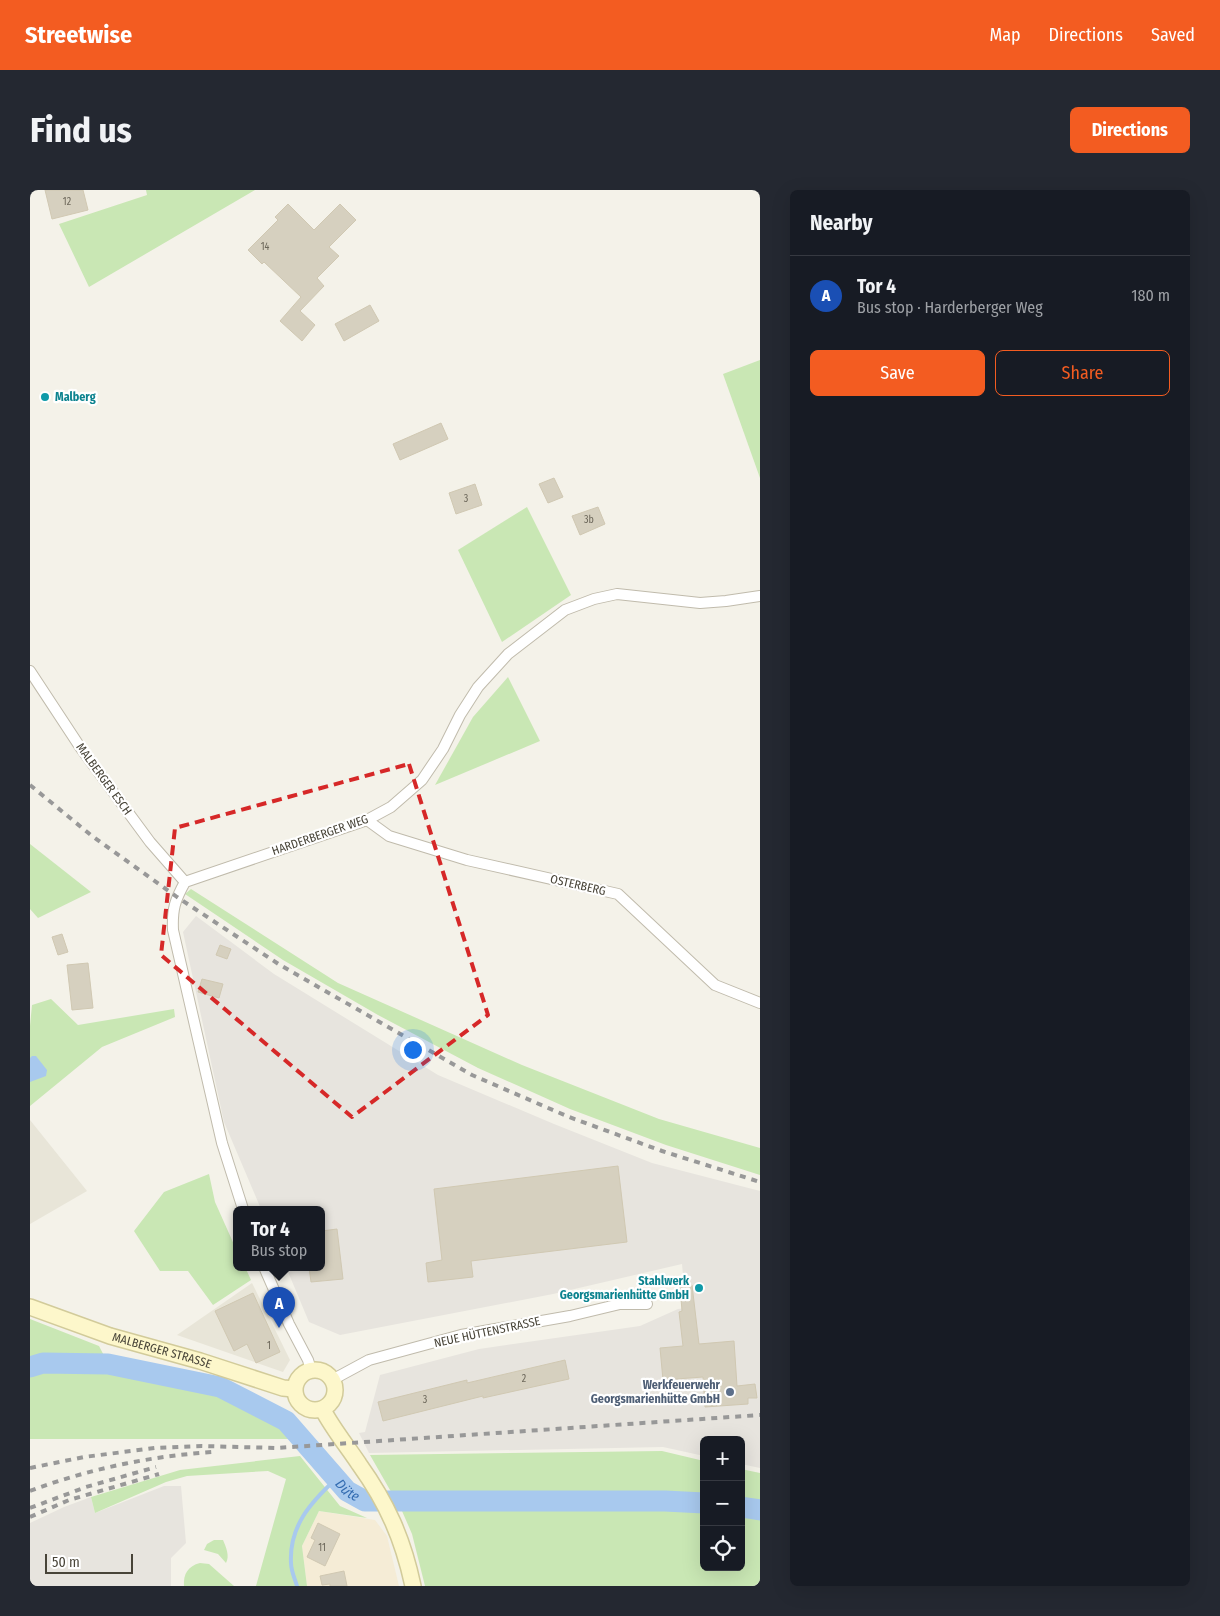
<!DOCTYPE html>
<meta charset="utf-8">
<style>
body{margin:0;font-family:"Fira Sans Condensed",sans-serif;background:#242831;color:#f1f3f6}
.controls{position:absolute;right:15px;bottom:15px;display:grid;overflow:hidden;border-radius:8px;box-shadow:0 5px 20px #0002}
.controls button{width:45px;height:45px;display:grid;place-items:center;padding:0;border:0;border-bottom:1px solid #363941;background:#171b24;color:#f1f3f6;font:25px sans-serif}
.scale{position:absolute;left:15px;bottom:12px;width:88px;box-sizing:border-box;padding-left:5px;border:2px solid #484438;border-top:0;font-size:14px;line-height:18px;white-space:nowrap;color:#484438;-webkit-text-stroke:4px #fff;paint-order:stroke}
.you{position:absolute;left:382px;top:859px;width:18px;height:18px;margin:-12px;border:4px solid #fff;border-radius:50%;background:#1a73e8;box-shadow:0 0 0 8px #1a73e833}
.badge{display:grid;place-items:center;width:32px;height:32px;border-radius:50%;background:#f35c21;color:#fff;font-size:16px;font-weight:700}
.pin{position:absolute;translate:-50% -41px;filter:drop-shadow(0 1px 2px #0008)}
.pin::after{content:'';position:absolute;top:26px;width:18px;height:15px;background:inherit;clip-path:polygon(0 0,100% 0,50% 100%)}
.popup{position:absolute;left:203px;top:1016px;width:92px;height:65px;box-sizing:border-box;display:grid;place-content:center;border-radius:8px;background:#171b24;filter:drop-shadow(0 1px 4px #0005);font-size:16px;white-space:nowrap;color:#9ea1a6}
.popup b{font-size:19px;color:#f1f3f6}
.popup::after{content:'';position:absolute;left:50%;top:100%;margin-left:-10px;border:10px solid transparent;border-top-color:#171b24}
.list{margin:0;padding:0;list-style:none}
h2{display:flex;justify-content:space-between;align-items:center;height:65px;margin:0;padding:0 20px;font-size:21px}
h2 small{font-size:16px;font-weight:400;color:#9ea1a6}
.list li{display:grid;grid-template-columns:32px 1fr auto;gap:15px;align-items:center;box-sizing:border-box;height:80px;padding:0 20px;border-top:1px solid #363941}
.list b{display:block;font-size:19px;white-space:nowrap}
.list p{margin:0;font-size:16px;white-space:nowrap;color:#9ea1a6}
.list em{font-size:16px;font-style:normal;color:#9ea1a6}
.actions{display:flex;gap:10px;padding:15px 20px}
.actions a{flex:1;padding:11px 0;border:1px solid #f35c21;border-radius:8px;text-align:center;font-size:18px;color:#f35c21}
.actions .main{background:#f35c21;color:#fff}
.icon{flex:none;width:28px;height:28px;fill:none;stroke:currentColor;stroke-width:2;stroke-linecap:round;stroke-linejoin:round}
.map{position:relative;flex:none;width:730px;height:1396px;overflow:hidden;border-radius:8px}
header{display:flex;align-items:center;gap:30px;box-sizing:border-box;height:70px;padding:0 25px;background:#f35c21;color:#fff}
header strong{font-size:24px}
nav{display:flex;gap:28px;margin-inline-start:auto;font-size:18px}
.intro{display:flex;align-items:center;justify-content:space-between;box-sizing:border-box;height:120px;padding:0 30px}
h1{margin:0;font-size:35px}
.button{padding:12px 22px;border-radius:8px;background:#f35c21;color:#fff;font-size:18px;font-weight:700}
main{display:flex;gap:30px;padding:0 30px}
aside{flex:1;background:#171b24;border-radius:8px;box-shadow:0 5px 20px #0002}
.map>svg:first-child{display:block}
</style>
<header>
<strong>Streetwise</strong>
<nav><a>Map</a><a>Directions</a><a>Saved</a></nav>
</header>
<div class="intro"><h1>Find us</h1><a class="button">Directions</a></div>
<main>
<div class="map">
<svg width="730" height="1396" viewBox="0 0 730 1396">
<rect width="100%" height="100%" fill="#f4f2e9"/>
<g fill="#e8e5d8">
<path d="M0,930L57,1001L0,1034Z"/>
<path d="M222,1093L260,1170L253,1182L147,1145Z"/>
</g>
<path fill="#f5ecd6" d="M289,1321L345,1330L357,1346L369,1396H277L272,1356Z"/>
<g fill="#e7e4de">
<path d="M166,726L244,784L408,885L524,934L622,973L730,1001V1278L711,1274V1250H674V1266L633,1257L339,1263L329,1243L335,1242L350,1185L449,1159L610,1136L648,1119L656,1118L652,1074L523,1104L310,1145L279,1132L256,1077H292V1019H231L194,932L153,742Z"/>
<path d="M134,1296H151L156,1353L141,1368V1396H0V1333L34,1317L61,1307L65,1323Z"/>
</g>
<g fill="#c9e7b4">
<path d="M116,0H225L59,97L29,34L117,5Z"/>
<path d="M730,170V288L693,184Z"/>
<path d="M497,317L541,405L472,452L428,360Z"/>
<path d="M478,487L510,551L405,595L443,527Z"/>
<path d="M0,654L61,702L8,728L0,719Z"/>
<path d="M161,699L308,793L492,875L629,929L730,958V985L636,955L540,919L448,878L348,825L253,770L155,704Z"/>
<path d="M21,809L48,835L144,819L145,827L72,857L0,916V836L2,815Z"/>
<path d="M179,984L185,1012L206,1059V1077H215L221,1090L183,1115L158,1081H130L104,1041L134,1002Z"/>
<path d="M0,1129L69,1156L83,1183L188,1203L243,1231L259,1249H0Z"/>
<path d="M632,1261L674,1271V1377H711V1279L730,1283V1396H395L382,1344L372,1321L340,1265Z"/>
<path d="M270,1266L310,1316L337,1328L289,1321L272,1356L277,1396H226L256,1289L238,1281L157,1286L136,1292L65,1323L61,1307L150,1280Z"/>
<path d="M184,1350H193C196,1357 200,1366 196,1373L188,1364L174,1360L177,1354Z"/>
<path d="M170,1373L179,1374L204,1396H154C153,1384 158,1376 170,1373Z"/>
</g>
<path fill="#a8c9ee" d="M2,866H6L17,880L16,886L0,892V868Z"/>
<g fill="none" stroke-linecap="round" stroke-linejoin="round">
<path stroke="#a8c9ee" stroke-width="4" d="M267,1396C265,1389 261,1381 261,1373C259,1336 281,1312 306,1289"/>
<g stroke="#a8c9ee" stroke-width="21">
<path id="s1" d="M0,1177L13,1173L78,1174L190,1197L256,1231L317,1301L335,1311H635L674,1313"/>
<path d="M711,1317L730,1320"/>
</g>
</g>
<g fill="#d6d0bf" stroke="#d0c8b2">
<path d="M15,0H53L58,20L22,29Z"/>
<path d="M258,14L284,40L310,14L326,30L299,57L309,66L287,88L294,96L270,121L285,135L272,151L250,131L271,107L234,72L232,74L218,60L248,30L245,27Z"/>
<path d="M340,115L349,131L314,151L305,134Z"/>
<path d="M411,233L418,249L370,270L363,254Z"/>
<path d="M524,288L533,307L518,313L509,294Z"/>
<path d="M445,294L452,315L426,324L419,303Z"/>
<path d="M568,317L575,334L550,345L542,326Z"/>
<path d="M32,744L38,762L28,765L22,747Z"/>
<path d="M190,755L201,759L197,769L186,765Z"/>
<path d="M58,773L63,818L42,820L37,775Z"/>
<path d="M172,789L193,794L189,808L168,802Z"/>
<path d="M588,976L597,1052L441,1071L443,1087L398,1092L396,1073L412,1070L404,999Z"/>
<path d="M307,1039L313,1089L281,1092L279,1077H292V1041Z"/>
<path d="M662,1095L669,1154L704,1151L707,1196L725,1194L727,1208H718V1214L675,1217L673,1187L633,1190L630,1158L653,1156L649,1122L652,1121L650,1096Z"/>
<path d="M223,1103L250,1162L226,1173L217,1154L204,1161L185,1121Z"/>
<path d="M535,1170L539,1189L453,1208V1206L353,1231L348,1212L437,1190V1193Z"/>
<path d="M288,1333L310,1344L295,1376L277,1367L285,1350L281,1348Z"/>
<path d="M314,1381L317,1396H300V1394L292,1395L290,1386Z"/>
</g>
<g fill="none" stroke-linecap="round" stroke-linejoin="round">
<g stroke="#c0bbac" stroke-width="12">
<g id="street">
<path d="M0,481L50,557L120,652L155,692"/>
<path d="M337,630L359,646L437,670L588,704L685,795L730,813"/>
<path d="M213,1019L192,953L143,740C142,719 145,710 155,692L337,630L361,617L392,590L413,559L430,525L448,497L478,464L535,420L564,409L587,404L670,413L696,411L730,406"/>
<path d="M234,1077L259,1134L278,1170L281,1180"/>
<path d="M302,1190L339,1170L431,1145L540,1126L590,1114H617"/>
</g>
</g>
<g stroke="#d2cb9a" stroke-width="18">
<g id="secondary">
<path id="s2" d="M0,1117L80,1146L170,1171L253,1198L264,1199"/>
<circle cx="285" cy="1200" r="20"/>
<path d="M293,1220C303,1239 317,1256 329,1274C357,1313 373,1349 383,1396"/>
</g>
</g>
<use href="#street" stroke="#fff" stroke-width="10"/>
<use href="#secondary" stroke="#fdf7cb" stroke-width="15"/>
<g stroke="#989898" stroke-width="4" stroke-dasharray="6 6" stroke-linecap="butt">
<path d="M0,595L62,646L147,707L250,775L442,885L539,927L632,961L730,992"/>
<path d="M0,1278L54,1267L125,1258L172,1256L247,1258L730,1225"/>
<path d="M0,1301C58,1279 121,1266 183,1262"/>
<path d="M0,1318L56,1297L126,1277"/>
<path d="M0,1327L39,1310L129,1284"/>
</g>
</g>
<path fill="none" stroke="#d62828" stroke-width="4" stroke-dasharray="10 6" stroke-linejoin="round" d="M379,574L458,825L322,927L131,765L145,638Z"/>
<g fill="#0f9aa8" stroke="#fff" stroke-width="2">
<circle cx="15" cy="207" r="5"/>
<circle cx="669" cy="1098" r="5"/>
</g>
<circle fill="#5c6f8a" stroke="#fff" stroke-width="2" cx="700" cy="1202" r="5"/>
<g text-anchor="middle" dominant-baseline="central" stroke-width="4.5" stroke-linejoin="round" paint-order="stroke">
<g font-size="10" fill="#6c675a">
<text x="37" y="12">12</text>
<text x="235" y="57">14</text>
<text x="436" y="309">3</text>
<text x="559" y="330">3b</text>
<text x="239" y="1156">1</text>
<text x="494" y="1189">2</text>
<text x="395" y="1210">3</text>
<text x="292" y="1358">11</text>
</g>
<g font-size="12" font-weight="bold" fill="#0d838f" stroke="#fff" text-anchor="start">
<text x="25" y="207">Malberg</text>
<text x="659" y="1091" text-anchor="end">Stahlwerk<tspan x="659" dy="14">Georgsmarienhütte GmbH</tspan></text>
</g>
<g font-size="12" fill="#484438" stroke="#fff">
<text transform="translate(74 589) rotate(54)">MALBERGER ESCH</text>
<text transform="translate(290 645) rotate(-19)">HARDERBERGER WEG</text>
<text transform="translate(548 695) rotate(13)">OSTERBERG</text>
<text transform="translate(457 1142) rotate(-12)">NEUE HÜTTENSTRASSE</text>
<text stroke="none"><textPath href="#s2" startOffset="139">MALBERGER STRASSE</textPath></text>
</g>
<g font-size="12" font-weight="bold" fill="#4e5e75" stroke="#fff" text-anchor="end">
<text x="690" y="1195">Werkfeuerwehr<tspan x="690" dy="14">Georgsmarienhütte GmbH</tspan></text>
</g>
<g font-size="14" font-style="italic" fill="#336cb1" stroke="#fff">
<text stroke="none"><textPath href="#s1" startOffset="360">Düte</textPath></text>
</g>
</g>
</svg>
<div class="controls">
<button>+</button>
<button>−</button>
<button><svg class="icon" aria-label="locate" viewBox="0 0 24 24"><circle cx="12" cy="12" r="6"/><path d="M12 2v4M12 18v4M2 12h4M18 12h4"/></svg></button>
</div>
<div class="scale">50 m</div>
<div class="you"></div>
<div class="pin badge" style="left:249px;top:1138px;background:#1a4fb4">A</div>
<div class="popup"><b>Tor 4</b>Bus stop</div>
</div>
<aside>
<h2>Nearby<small></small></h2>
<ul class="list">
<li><span class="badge" style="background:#1a4fb4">A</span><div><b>Tor 4</b><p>Bus stop · Harderberger Weg</p></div><em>180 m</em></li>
</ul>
<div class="actions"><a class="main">Save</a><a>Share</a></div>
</aside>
</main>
